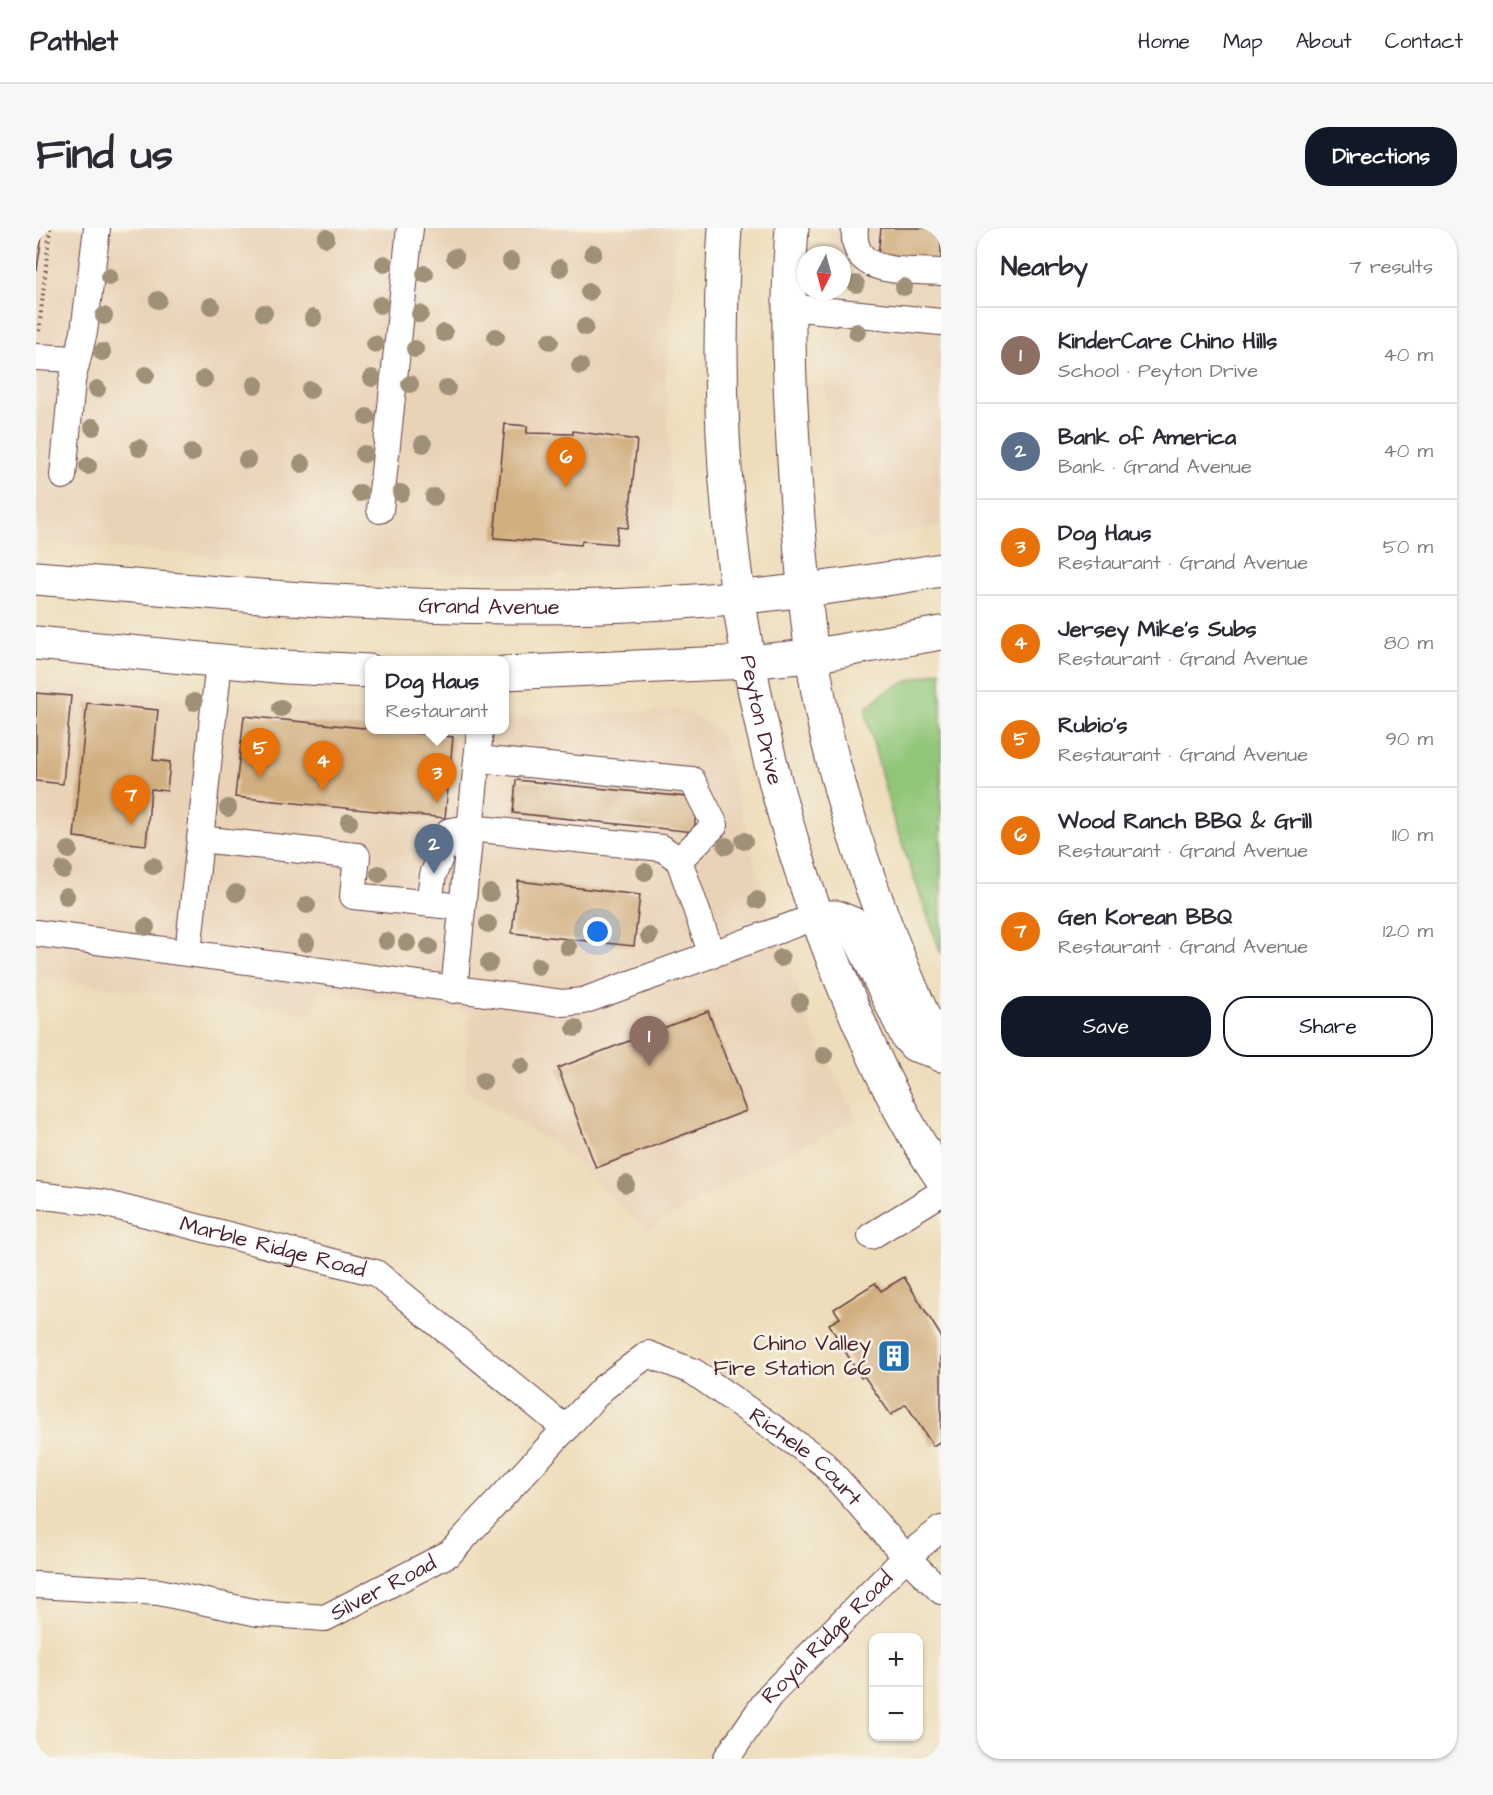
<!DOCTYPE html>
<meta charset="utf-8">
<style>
body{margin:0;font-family:"Architects Daughter",sans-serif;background:#f7f7f7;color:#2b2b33}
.controls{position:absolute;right:18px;bottom:18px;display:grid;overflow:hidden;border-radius:12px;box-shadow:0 2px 4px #0004}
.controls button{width:54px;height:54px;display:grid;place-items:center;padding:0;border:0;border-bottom:2px solid #e1e1e2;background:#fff;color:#2b2b33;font:30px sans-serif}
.compass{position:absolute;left:761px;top:18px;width:54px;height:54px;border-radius:50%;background:#fff;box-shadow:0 2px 4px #0004;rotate:186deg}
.you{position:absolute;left:562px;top:704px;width:21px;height:21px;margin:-15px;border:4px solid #fff;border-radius:50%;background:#1a73e8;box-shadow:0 0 0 9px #1a73e833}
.badge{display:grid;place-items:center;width:39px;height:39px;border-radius:50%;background:#111827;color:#fff;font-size:20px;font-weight:700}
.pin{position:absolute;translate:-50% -50px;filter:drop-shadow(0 2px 3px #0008)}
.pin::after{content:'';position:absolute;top:32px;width:21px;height:18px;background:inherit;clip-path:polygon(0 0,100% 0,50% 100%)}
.popup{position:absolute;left:329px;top:428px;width:144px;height:78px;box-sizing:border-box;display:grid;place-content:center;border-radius:12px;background:#fff;filter:drop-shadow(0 2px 4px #0005);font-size:20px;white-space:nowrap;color:#7c7c81}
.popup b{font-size:22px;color:#2b2b33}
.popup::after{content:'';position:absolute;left:50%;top:100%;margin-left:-12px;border:12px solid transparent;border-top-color:#fff}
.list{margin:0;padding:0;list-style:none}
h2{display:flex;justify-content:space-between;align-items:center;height:78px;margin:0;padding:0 24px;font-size:26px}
h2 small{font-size:20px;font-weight:400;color:#7c7c81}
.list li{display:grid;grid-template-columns:39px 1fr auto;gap:18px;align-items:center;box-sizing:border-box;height:96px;padding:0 24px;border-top:2px solid #e1e1e2}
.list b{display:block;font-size:22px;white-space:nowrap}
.list p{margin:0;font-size:20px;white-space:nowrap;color:#7c7c81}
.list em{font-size:20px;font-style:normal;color:#7c7c81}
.actions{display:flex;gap:12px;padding:18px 24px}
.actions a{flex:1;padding:14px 0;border:2px solid #111827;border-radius:24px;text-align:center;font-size:21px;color:#111827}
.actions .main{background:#111827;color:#fff}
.map{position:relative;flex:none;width:905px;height:1531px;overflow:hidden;border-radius:24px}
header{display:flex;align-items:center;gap:36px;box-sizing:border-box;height:84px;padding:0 30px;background:#fff;border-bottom:2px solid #e1e1e2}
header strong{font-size:28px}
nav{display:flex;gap:33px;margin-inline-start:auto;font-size:21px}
.intro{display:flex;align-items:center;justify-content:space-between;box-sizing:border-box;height:144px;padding:0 36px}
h1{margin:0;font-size:42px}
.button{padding:15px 27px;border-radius:24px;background:#111827;color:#fff;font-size:21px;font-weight:700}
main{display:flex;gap:36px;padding:0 36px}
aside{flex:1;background:#fff;border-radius:24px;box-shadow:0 2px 4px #0004}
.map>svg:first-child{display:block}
</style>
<header>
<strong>Pathlet</strong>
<nav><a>Home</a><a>Map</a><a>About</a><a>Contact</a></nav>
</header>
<div class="intro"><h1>Find us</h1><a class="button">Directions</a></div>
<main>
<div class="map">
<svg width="905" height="1531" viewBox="0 0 905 1531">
<rect width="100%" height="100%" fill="#f7f3e8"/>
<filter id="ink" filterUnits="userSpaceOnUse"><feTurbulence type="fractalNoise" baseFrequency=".0167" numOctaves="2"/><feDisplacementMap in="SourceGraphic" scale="12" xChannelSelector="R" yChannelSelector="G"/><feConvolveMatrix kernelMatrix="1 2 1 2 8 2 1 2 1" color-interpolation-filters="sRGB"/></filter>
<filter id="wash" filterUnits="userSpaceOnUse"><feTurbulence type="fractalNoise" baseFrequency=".008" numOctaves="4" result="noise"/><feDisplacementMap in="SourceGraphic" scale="24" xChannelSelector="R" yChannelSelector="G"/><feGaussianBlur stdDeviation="1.35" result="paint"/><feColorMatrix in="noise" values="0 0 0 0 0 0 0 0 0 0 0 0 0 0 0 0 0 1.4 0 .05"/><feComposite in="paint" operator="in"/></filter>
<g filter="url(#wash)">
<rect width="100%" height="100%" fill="#edddba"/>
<g fill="#e9d3b7">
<path d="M0,0H641L630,146L636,304L603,339L588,344L502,348L331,341L0,314Z"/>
<path d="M794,0H905V298L834,312L795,280L788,128L791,63H806V27H792Z"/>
<path d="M0,454L201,477L333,485L334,502H468L469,490L649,482L685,505L734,690L778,804L822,892L733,933L610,1003L523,919L427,862L434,785L282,763L278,786L0,750Z"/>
</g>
<path fill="#90c678" stroke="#6d7252" stroke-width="1.5" d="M905,443V726L856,587L830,487L831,479L851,463L869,454Z"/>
<g id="blocks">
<g fill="#d2af80">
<path d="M0,0H7L1,42H0Z"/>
<path d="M845,0H905V44L841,37Z"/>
<path d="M469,196L491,198V205L537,206V203L601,212L592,300L582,299L580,316L546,313L545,317L458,310Z"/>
<path d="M0,465L35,468L27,556L0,553Z"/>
<path d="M51,475L122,482L117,532L134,534L131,563L115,561L110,617L38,609Z"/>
<path d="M208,488L417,509L409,590L199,569Z"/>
<path d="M480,552L661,570L658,604L477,585Z"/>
<path d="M482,653L604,667L598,718L476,705Z"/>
<path d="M672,783L710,883L560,940L522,840Z"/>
<path d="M868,1049L905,1108V1213L897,1218L870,1176L855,1187L828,1148L825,1150L793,1096L804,1090L798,1081L839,1055L845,1063Z"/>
</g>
</g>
</g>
<g filter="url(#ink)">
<use href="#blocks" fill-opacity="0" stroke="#623c40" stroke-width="1.5"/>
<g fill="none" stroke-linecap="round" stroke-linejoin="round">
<g stroke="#623c40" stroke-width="28">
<g id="minor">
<path d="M819,0C814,50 870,41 905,44"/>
<path d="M753,79L905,94"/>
<path d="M0,129L40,131"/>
<path d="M27,248L36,153L48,104L61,0"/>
<path d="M344,282L374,0"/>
<path d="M441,531L656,552L679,597L643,632"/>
<path d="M164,611L321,628L317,668L426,679"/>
<path d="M393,675L397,647L414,603L434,600L626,620L643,632L676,727"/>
<path d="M0,705L526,775L547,773L779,689"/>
<path d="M152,725L183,433"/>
<path d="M418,762L444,502"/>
<path id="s1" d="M0,967L67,975L340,1045L530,1201"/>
<path d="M835,1008L905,965"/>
<path id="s2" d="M0,1357L123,1364L222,1385L289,1390L414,1325L567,1160L612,1126L658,1144L786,1234L870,1329L905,1363"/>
<path id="s3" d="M690,1531L734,1467L870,1329L905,1301"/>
</g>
</g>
<g stroke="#623c40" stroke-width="35">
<g id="major">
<path id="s4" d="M689,0C672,259 709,519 808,759C836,826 864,890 905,949"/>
<path d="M756,0C749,97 755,194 762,291C769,372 776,454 797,533C823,634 861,733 905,827"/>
<path id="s5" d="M0,350C162,363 325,379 487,379C627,380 768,366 905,342"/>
<path d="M0,415L250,439L334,443"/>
<path d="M468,445L711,434L775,428L905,405"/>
<path d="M779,689H800L817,696L871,808L879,817L895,822L901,818"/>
</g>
</g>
<path stroke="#623c40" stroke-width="4" stroke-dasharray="1.5 4.5" stroke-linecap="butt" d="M3,103L14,0"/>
<use href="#minor" stroke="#fff" stroke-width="26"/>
<use href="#major" stroke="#fff" stroke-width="33"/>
</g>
<g fill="#9f9078">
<circle cx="290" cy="10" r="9"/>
<circle cx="557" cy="25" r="9"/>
<circle cx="419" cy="29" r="9"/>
<circle cx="475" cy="33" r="9"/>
<circle cx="348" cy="36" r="9"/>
<circle cx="524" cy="40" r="9"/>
<circle cx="389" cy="46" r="9"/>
<circle cx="73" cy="49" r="9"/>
<circle cx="820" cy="56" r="9"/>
<circle cx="868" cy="59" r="9"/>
<circle cx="553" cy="64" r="9"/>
<circle cx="122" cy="72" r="9"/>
<circle cx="344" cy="77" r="9"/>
<circle cx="175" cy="78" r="9"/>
<circle cx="228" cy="85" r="9"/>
<circle cx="384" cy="86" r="9"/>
<circle cx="68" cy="88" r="9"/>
<circle cx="277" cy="90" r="9"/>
<circle cx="549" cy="99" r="9"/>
<circle cx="821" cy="104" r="9"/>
<circle cx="408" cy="105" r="9"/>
<circle cx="460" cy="109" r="9"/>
<circle cx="514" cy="113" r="9"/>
<circle cx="339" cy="116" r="9"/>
<circle cx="379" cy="121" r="9"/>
<circle cx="66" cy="124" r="9"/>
<circle cx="544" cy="138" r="9"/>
<circle cx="110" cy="147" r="9"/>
<circle cx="336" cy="150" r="9"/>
<circle cx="168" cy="151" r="9"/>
<circle cx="374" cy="156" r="9"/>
<circle cx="219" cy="157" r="9"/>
<circle cx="411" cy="160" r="9"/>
<circle cx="61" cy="161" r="9"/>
<circle cx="274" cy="162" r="9"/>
<circle cx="331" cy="189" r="9"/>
<circle cx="57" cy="199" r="9"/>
<circle cx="387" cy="216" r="9"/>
<circle cx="103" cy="220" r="9"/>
<circle cx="156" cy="225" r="9"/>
<circle cx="328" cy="226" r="9"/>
<circle cx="211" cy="232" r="9"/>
<circle cx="266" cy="236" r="9"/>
<circle cx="52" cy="238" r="9"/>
<circle cx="324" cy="265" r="9"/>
<circle cx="365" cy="265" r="9"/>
<circle cx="398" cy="269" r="9"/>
<circle cx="158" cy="474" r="9"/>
<circle cx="245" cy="480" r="9"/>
<circle cx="192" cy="580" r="9"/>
<circle cx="313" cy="594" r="9"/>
<circle cx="708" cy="613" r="9"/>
<circle cx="690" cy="618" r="9"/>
<circle cx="33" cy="622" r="9"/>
<circle cx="117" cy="638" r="9"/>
<circle cx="27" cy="642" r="9"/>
<circle cx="609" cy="644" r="9"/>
<circle cx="343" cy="646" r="9"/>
<circle cx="200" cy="665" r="9"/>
<circle cx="454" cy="665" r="9"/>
<circle cx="30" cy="668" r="9"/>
<circle cx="721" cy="672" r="9"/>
<circle cx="271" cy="677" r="9"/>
<circle cx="452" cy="696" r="9"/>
<circle cx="110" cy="699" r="9"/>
<circle cx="613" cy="708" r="9"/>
<circle cx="350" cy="713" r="9"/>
<circle cx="270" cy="715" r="9"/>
<circle cx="371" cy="715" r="9"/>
<circle cx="393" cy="719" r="9"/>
<circle cx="532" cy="719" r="9"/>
<circle cx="745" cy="730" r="9"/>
<circle cx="453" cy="735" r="9"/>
<circle cx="502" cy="738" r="9"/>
<circle cx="764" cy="774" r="9"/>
<circle cx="539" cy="800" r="9"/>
<circle cx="788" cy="827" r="9"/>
<circle cx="485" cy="838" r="9"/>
<circle cx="447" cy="853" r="9"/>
<circle cx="590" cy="956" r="9"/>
</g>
</g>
<defs>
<g id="building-square" transform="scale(1.725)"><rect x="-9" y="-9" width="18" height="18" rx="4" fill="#1f6fb2" stroke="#f7f3e8"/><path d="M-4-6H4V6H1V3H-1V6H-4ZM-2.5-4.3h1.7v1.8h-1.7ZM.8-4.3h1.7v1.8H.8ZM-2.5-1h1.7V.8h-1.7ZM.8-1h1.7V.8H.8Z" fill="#fff"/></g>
</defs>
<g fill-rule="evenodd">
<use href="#building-square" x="858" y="1128"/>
</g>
<g text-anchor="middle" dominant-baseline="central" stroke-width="5" stroke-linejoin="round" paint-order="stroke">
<g font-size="22" fill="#4a1f2b" stroke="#f7f3e8">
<text stroke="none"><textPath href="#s5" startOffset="454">Grand Avenue</textPath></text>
<text stroke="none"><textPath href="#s4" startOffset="495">Peyton Drive</textPath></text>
<text stroke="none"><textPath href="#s1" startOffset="243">Marble Ridge Road</textPath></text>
<text stroke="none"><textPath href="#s2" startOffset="904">Richele Court</textPath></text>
<text stroke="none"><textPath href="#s2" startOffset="357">Silver Road</textPath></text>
<text stroke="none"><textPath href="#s3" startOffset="159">Royal Ridge Road</textPath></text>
</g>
<g font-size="22" fill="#4a1f2b" stroke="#f7f3e8" text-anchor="end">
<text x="835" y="1115">Chino Valley<tspan x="835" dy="25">Fire Station 66</tspan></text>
</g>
</g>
</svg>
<div class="controls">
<button>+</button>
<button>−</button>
</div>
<svg class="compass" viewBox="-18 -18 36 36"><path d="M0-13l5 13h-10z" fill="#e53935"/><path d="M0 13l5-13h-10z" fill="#7c7c81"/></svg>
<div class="you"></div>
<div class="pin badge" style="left:613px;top:838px;background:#8d6e63">1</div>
<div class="pin badge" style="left:398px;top:646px;background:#5c6f8a">2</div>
<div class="pin badge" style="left:401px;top:575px;background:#e8710a">3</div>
<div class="popup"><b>Dog Haus</b>Restaurant</div>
<div class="pin badge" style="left:287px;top:563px;background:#e8710a">4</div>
<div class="pin badge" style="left:224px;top:550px;background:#e8710a">5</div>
<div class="pin badge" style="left:530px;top:259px;background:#e8710a">6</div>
<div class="pin badge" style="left:95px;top:597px;background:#e8710a">7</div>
</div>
<aside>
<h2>Nearby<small>7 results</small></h2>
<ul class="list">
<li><span class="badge" style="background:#8d6e63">1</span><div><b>KinderCare Chino Hills</b><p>School · Peyton Drive</p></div><em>40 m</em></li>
<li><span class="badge" style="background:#5c6f8a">2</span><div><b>Bank of America</b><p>Bank · Grand Avenue</p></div><em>40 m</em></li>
<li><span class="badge" style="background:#e8710a">3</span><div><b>Dog Haus</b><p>Restaurant · Grand Avenue</p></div><em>50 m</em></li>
<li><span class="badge" style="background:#e8710a">4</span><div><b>Jersey Mike's Subs</b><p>Restaurant · Grand Avenue</p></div><em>80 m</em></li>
<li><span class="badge" style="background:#e8710a">5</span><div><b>Rubio's</b><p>Restaurant · Grand Avenue</p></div><em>90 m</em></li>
<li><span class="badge" style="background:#e8710a">6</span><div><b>Wood Ranch BBQ &amp; Grill</b><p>Restaurant · Grand Avenue</p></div><em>110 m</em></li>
<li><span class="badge" style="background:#e8710a">7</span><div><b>Gen Korean BBQ</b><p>Restaurant · Grand Avenue</p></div><em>120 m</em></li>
</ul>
<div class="actions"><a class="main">Save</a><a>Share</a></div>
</aside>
</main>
